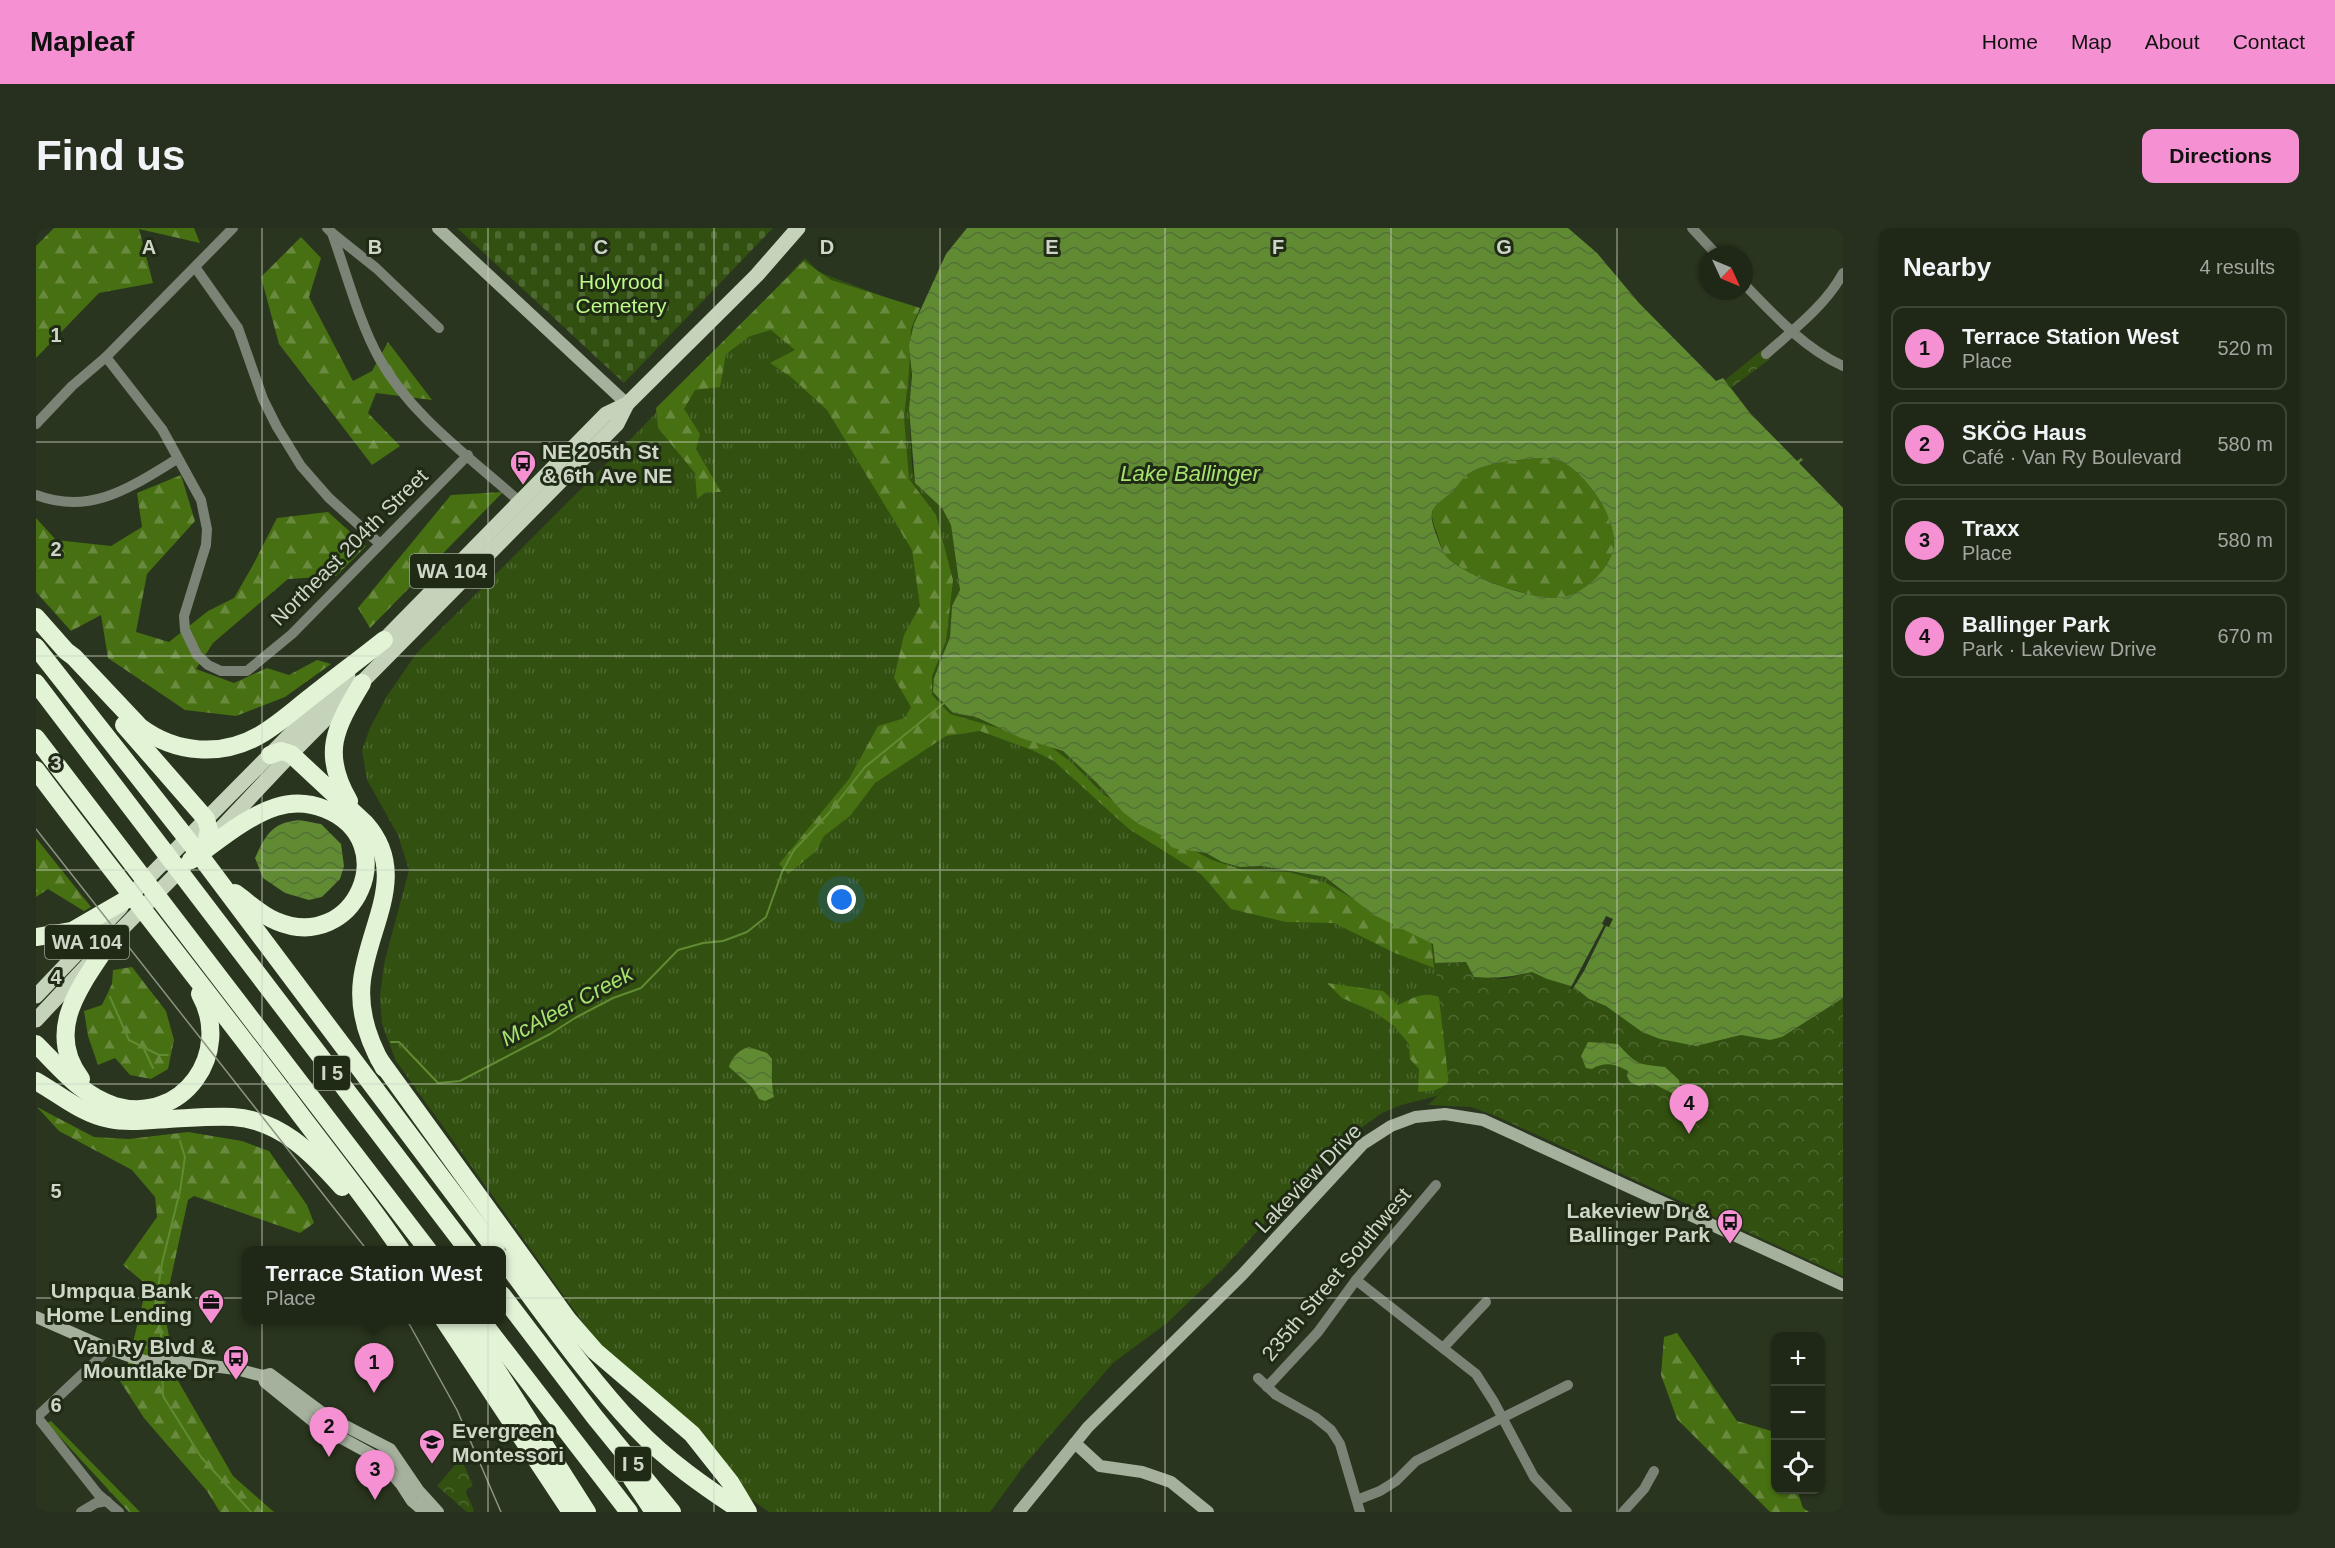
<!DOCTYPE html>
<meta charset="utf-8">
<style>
body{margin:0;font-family:Helvetica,sans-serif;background:#27301f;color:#f1f3f6}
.controls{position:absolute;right:18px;bottom:18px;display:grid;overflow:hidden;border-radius:12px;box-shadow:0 2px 4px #0004}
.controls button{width:54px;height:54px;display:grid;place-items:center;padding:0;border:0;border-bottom:2px solid #3c4435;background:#1f2816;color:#f1f3f6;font:30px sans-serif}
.compass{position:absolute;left:1663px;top:18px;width:54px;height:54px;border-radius:50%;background:#1f2816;box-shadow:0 2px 4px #0004;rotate:134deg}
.you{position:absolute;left:806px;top:672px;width:21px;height:21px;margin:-15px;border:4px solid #fff;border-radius:50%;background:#1a73e8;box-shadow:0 0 0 9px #1a73e833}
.badge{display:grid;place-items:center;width:39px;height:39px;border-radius:50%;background:#f591d2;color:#111;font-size:20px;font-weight:700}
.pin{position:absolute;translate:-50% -50px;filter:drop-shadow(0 2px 3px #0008)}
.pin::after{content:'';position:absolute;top:32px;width:21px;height:18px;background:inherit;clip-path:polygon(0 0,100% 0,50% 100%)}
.popup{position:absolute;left:206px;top:1018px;width:264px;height:78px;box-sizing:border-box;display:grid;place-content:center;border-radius:12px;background:#1f2816;filter:drop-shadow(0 2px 4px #0005);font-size:20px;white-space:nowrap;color:#a1a6a1}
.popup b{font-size:22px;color:#f1f3f6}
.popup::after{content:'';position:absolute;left:50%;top:100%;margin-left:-12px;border:12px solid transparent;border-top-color:#1f2816}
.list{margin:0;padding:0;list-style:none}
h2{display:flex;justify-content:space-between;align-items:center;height:78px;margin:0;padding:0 24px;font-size:26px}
h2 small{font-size:20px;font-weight:400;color:#a1a6a1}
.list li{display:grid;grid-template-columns:39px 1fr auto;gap:18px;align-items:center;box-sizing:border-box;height:84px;margin:0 12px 12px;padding:0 12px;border:2px solid #3c4435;border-radius:12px}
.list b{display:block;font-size:22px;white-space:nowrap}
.list p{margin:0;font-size:20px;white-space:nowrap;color:#a1a6a1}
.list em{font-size:20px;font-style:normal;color:#a1a6a1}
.icon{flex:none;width:33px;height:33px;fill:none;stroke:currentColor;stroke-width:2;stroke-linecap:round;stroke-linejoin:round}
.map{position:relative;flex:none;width:1807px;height:1284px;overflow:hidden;border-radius:12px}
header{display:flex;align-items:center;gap:36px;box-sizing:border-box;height:84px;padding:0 30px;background:#f591d2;color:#111}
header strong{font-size:28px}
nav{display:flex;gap:33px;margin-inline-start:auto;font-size:21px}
.intro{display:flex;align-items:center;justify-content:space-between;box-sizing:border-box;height:144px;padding:0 36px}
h1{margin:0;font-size:42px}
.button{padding:15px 27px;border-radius:12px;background:#f591d2;color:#111;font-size:21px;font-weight:700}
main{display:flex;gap:36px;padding:0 36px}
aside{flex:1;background:#1f2816;border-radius:12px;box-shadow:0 2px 4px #0004}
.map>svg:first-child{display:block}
</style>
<header>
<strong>Mapleaf</strong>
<nav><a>Home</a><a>Map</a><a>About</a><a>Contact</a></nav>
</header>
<div class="intro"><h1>Find us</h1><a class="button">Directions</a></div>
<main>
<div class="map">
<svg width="1807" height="1284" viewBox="0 0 1807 1284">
<defs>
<pattern id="grass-tufts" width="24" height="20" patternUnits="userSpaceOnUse" patternTransform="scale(1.5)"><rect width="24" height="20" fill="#325010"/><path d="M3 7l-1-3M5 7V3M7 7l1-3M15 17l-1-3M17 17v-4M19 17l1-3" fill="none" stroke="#4e6831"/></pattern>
<pattern id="forest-firs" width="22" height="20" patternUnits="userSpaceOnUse" patternTransform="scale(1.5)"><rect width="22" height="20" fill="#477012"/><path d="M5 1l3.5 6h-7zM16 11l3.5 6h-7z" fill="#698a3e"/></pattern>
<pattern id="cemetery-stones" width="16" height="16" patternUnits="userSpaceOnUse" patternTransform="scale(1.5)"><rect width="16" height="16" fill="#325010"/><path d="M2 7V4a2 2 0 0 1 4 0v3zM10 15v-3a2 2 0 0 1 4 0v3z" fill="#4e6831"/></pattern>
<pattern id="park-crowns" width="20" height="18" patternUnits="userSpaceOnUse" patternTransform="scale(1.5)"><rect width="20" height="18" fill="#325010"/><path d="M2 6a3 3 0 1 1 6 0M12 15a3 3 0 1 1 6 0" fill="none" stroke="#4e6831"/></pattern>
<pattern id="water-waves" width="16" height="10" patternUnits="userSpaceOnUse" patternTransform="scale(1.5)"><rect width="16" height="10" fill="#608b33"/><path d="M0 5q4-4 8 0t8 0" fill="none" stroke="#547136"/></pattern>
</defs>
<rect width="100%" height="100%" fill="#29351e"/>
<path fill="url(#grass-tufts)" d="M769,30L783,44L885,83L878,96L873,117L876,134L873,181L876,238L879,255L906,280L915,297L924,362L916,378L914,409L898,450L917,485L940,489L985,510L1027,523L1060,554L1074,570L1136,620L1170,625L1186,634L1204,639L1226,638L1289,649L1320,674L1355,696L1397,716L1413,857L1401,868L1365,877L1346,885L1318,905L1272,947L1186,1042L1131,1095L1077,1135L990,1235L954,1284H733L715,1271L696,1243L575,1128L551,1100L360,833L346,796L344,769L348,736L373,642L362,607L331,552L326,522L334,500L351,468L380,426L590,216Z"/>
<g fill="url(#forest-firs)">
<path d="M18,0H158L164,15L103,1L117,55L63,65L0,130V18Z"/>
<path d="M265,9L285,30L273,69L317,153L336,143L352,114L396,172L340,165L332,185L364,218L336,237L243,116L225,49Z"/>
<path d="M768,33L795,52L884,80L875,100L873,144L868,189L873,251L900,287L917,352L910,413L896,448V467L914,486L1007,513L1036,535L1067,566L1141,614L1176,632L1207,642L1253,644L1290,655L1354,692L1395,712L1398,740L1359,725L1298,695L1250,694L1195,681L1166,647L1093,601L1018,533L996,522L944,503L910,508L839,555L814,588L788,608L780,623L752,646L743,636L813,551L842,498L869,490L875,479L858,450L868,407L884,378L876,322L791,182L755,149L734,135L759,122L735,102L714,108L690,126L684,159L659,162L648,181L664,206L660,221L685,264H670L661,271L659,245L622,200L620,180Z"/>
<path d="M1512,230C1533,233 1546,248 1558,264C1568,276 1580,303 1578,319C1574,340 1549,365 1529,369C1503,375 1427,348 1410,328C1405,322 1403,310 1400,303C1391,281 1398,277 1414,266C1421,261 1425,251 1432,246C1451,233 1489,231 1512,230Z"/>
<path d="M145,247L159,293L111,346L100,404L133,414L172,383L198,370L217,337L241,290L292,284L330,318L300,348L252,351L177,415L160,441L198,455L231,440L253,447L281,432L295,436L249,469L200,488L149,482L72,430L65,387L35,403L0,364V290L20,312L75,318L106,299L101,265Z"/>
<path d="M467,264L334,400L322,380L415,267Z"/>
<path d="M0,610L55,679L48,683L12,661L0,669Z"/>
<path d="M96,739L130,783L138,812L132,841L115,851L94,847L79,830L62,837L52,808L48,783L66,777L76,756L77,742Z"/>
<path d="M1291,755L1347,763L1362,777C1377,770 1388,762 1405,770L1416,849C1407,862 1398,863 1382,864L1383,841L1374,831L1373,816L1357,797L1338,784L1306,770Z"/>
<path d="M1,879L58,909L93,911L152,904L206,913L233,923L271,977L278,995L264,1005L158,968L152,972L128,1082L141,1151L197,1248L238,1284H184L171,1263L108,1190L73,1136L91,1139L111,1057L87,1037L121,989L119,969L96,942L23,903Z"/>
<path d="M1641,1105L1701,1193L1739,1204L1740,1262H1761L1767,1280L1773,1284H1734L1641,1191L1625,1147L1628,1109Z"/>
<path d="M15,1193L104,1284H93L11,1195Z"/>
</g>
<path fill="url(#cemetery-stones)" d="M421,0H737L588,155Z"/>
<g fill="url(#park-crowns)">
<path d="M1726,122L1734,131L1695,160L1689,152Z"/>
<path d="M1430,734L1438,749L1468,751L1496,744L1511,751L1538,759L1553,771L1570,778L1606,804L1624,811L1678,814L1705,807L1734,812L1746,809L1807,770V1048L1462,889L1435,879L1392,877L1413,857L1399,735Z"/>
<path d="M425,1230L437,1258L431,1261L430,1265L438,1282L437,1284H431L401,1258Z"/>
</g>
<g fill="url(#water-waves)" fill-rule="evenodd">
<path d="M931,0H1532L1561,25L1603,75L1680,153L1687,150L1714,185L1761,233L1765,230L1767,232L1763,235L1807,280V770L1746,809L1734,812L1705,807L1660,818L1624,811L1606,804L1570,778L1553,771L1538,759L1511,751L1496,744C1474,749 1461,751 1438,749L1430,734L1399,735L1397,716L1338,687L1289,649L1226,638L1204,639L1186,634L1170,625L1136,620L1127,608L1101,595L1087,584L1060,554L1027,523L985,510L940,489L917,485L897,464L898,450L914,409L916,378L924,362L915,297L906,280L879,255L873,181L876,147L873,117L878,96L910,26ZM1512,230C1533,233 1546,248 1558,264C1568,276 1580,303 1578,319C1574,340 1549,365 1528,369C1502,375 1427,348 1410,328C1405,322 1402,310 1399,303C1391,281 1398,278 1414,266C1421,261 1425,251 1432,246C1451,233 1490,231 1512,230Z"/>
<path d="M263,592L285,596L305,616L308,638L304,651L286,669L273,672L249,665L227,650L219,630C230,606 236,595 263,592Z"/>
<path d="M1552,814L1582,816C1601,837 1601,836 1629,839L1643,852L1644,860L1638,866L1616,855L1603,858L1594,854L1591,848L1592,843C1579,836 1569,833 1556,841L1550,840L1545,828Z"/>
<path d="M713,819L731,825L736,831C736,846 735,854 738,869L729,873L723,871L716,859L693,839C695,830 704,821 713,819Z"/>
</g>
<path fill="#29351e" d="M1570,688L1577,691L1573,699L1570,698L1548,743L1536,762L1534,761L1568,697L1566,696Z"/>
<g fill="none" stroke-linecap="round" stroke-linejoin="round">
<g stroke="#608b33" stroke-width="2">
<path d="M0,662L1,663"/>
<path d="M74,769L93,812L123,827H132"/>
<path d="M355,814H363L402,855L424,853L514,806L539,790L577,770L605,760L642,722L667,715L687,713L711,704L730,689L746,644L758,622L793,585L829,539L908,475"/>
<path d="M108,821L117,840"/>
<path d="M125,1128V1104L119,1080L126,1035L144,963L149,929L144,913"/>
<path d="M126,1137L127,1168L165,1229L215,1284"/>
<path d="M356,1236L363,1245"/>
</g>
<g stroke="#7b8276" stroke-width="10">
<path d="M291,0L296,5C310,44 323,94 343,130C376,189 434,229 484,274"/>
<path d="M1656,0L1681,27"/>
<path d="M296,5L340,40L403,100"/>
<path d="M159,39L202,100L227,171L241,199L265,238L293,270L343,315"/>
<path d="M1708,56C1737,86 1768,120 1807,138"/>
<path d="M1730,126C1757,102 1790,77 1807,45"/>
<path d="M70,129L126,201L165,272L171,301L170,317L148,388L149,402L161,427L172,437L185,443H211L256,406L432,227"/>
<path d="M0,196L36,158L70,129L197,0"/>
<path d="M0,267C55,288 95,259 141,231"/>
<path d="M1320,1052L1440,1146L1458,1174L1498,1249L1531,1284"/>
<path d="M1407,1120L1450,1074"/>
<path d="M1222,1150L1240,1167L1279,1189L1295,1202L1304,1216L1324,1284"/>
<path d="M1231,1159L1282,1104L1320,1052L1400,957"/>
<path d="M2,1190L62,1266L83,1284"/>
<path d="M0,1191L4,1186L73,1121"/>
<path d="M1321,1272L1344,1263L1360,1253L1380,1233L1532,1157"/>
<path d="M45,1284L60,1275L71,1273"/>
<path d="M1587,1284L1608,1261L1618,1243"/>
</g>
<g stroke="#a5b09d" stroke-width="12">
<path d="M402,0L591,176"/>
<path d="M0,1089L73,1121L108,1133L143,1134L200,1141L227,1148L234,1146L292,1189L354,1221L382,1262L402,1284"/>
<path d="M227,1148L229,1154L282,1197L342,1230L365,1256L376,1273L389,1284"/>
<path d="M1039,1215L1064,1238L1106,1244L1135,1254L1172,1284"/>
<path d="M983,1284L1052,1199L1206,1047L1327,916L1355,898L1379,889L1409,886L1447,892L1807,1057"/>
</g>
<g stroke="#c5d3bb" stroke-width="15">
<path d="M340,420L570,186L591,176L721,47L762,0"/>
<path d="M175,611L255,526L581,196L591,176"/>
<path d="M101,661L312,448"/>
<path d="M0,768L85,679"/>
<path d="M0,792L75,712L150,636"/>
</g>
<g stroke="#e3f3d6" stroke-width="18">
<path d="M0,389L30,423L38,429L104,499C140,526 186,529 224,507C243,496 259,481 276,468C300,449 324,431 348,412"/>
<path d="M0,419L156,617L460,1022"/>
<path d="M0,455L432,1022"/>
<path d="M88,497L170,591L173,602L170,616"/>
<path d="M0,510L392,1022"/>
<path d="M234,527L245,523L255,526L329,595C374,645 333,696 326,752C322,783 333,814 348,840"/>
<path d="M0,542C84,654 172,764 257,877C293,925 331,972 365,1022"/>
<path d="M313,573C285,525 299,500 326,455"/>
<path d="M155,632C181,614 209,589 240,579C256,574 274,575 289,581C369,613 319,727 240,693C225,687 212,674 199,665"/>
<path d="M0,709L36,703L93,670"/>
<path d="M0,816C24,840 46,868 79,878C147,897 197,825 164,766"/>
<path d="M343,831L532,1092L559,1123L656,1206L694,1254L712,1284"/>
<path d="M45,851C7,801 47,755 75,712"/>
<path d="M0,853C23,866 46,886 73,891C92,895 113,892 132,891C154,890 176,888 197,889C244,892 276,925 306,959"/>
<path d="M466,1030C509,1087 550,1147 599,1199C630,1232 669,1259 707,1284"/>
<path d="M466,1067L558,1188L636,1284"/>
<path d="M408,1092L535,1284"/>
<path d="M429,1092L551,1284"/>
<path d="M445,1092L593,1284"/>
<path d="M596,1251L618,1284"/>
</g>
<g stroke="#8b9483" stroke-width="1.5">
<path d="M0,601L331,1022"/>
<path d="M371,1092L421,1182L465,1284"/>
</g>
</g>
<path fill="none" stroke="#ced6c8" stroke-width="1.5" stroke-opacity="0.55" d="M226,0V1284M452,0V1284M678,0V1284M904,0V1284M1129,0V1284M1355,0V1284M1581,0V1284M0,214H1807M0,428H1807M0,642H1807M0,856H1807M0,1070H1807"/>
<defs>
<g id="bus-pin" transform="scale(1.35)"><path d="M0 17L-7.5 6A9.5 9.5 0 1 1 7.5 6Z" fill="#f591d2" stroke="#1f2b14"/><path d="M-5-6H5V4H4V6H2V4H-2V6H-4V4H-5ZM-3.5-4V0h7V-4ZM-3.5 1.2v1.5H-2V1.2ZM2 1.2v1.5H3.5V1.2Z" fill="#111"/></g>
<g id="office-pin" transform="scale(1.35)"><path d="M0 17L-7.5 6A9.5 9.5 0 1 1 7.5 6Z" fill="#f591d2" stroke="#1f2b14"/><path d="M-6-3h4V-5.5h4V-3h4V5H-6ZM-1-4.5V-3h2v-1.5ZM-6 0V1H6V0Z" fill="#111"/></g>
<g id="school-pin" transform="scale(1.35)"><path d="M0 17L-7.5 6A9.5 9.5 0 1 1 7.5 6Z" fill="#f591d2" stroke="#1f2b14"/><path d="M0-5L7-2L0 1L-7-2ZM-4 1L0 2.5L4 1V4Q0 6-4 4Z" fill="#111"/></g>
</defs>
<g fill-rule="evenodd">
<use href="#bus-pin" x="487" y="235"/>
<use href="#bus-pin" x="1694" y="994"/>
<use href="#office-pin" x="175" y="1074"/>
<use href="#bus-pin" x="200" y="1130"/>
<use href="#school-pin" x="396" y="1214"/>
</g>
<g text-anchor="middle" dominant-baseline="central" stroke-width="6" stroke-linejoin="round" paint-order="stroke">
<g fill="#1f2b14" stroke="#9aa392" stroke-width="1.5">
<rect x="374" y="326" width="84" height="34" rx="4.5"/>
<rect x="9" y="697" width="84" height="34" rx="4.5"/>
<rect x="278" y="828" width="36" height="34" rx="4.5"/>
<rect x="579" y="1219" width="36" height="34" rx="4.5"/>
</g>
<g font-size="20" font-weight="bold" fill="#ced6c8">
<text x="416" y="343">WA 104</text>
<text x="51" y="714">WA 104</text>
<text x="296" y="845">I 5</text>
<text x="597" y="1236">I 5</text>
</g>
<g font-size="21" fill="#befa87" stroke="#1f2b14">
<text x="585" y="53">Holyrood<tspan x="585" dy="24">Cemetery</tspan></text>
</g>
<g font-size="21" font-weight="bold" fill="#ced6c8" stroke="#1f2b14" text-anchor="end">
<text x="506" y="223" text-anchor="start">NE 205th St<tspan x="506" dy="24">&amp; 6th Ave NE</tspan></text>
<text x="1674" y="982">Lakeview Dr &amp;<tspan x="1674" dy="24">Ballinger Park</tspan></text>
<text x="156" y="1062">Umpqua Bank<tspan x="156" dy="24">Home Lending</tspan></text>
<text x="180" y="1118">Van Ry Blvd &amp;<tspan x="180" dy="24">Mountlake Dr</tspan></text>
<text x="416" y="1202" text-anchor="start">Evergreen<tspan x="416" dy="24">Montessori</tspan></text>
</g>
<g font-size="21" fill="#ced6c8" stroke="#1f2b14">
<text transform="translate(313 319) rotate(-45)">Northeast 204th Street</text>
<text transform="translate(1272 950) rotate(-46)">Lakeview Drive</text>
<text transform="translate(1300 1046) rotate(-50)">235th Street Southwest</text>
</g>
<g font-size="22" font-style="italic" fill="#a8e370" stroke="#1f2b14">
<text x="1154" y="245">Lake Ballinger</text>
<text transform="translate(531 778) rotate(-28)">McAleer Creek</text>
</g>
</g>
<g font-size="20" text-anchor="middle" font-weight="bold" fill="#ced6c8" stroke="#1f2b14" stroke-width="6" stroke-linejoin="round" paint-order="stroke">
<text x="113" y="26">A</text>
<text x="339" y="26">B</text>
<text x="565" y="26">C</text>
<text x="791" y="26">D</text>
<text x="1016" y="26">E</text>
<text x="1242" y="26">F</text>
<text x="1468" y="26">G</text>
<text x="20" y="114">1</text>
<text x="20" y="328">2</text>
<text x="20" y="542">3</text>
<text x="20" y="756">4</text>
<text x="20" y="970">5</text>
<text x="20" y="1184">6</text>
</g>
</svg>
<div class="controls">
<button>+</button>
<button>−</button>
<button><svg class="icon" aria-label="locate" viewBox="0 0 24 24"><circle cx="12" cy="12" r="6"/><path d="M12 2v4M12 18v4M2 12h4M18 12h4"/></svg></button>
</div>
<svg class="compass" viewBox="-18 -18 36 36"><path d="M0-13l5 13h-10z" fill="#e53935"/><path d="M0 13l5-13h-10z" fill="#a1a6a1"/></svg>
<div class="you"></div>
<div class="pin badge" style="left:338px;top:1165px">1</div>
<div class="popup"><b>Terrace Station West</b>Place</div>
<div class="pin badge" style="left:293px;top:1229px">2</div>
<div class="pin badge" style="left:339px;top:1272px">3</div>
<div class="pin badge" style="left:1653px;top:906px">4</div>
</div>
<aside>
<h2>Nearby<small>4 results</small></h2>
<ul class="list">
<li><span class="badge">1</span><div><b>Terrace Station West</b><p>Place</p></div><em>520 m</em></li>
<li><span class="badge">2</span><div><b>SKÖG Haus</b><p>Café · Van Ry Boulevard</p></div><em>580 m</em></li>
<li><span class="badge">3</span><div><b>Traxx</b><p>Place</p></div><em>580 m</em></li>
<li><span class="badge">4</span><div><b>Ballinger Park</b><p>Park · Lakeview Drive</p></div><em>670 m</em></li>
</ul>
</aside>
</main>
